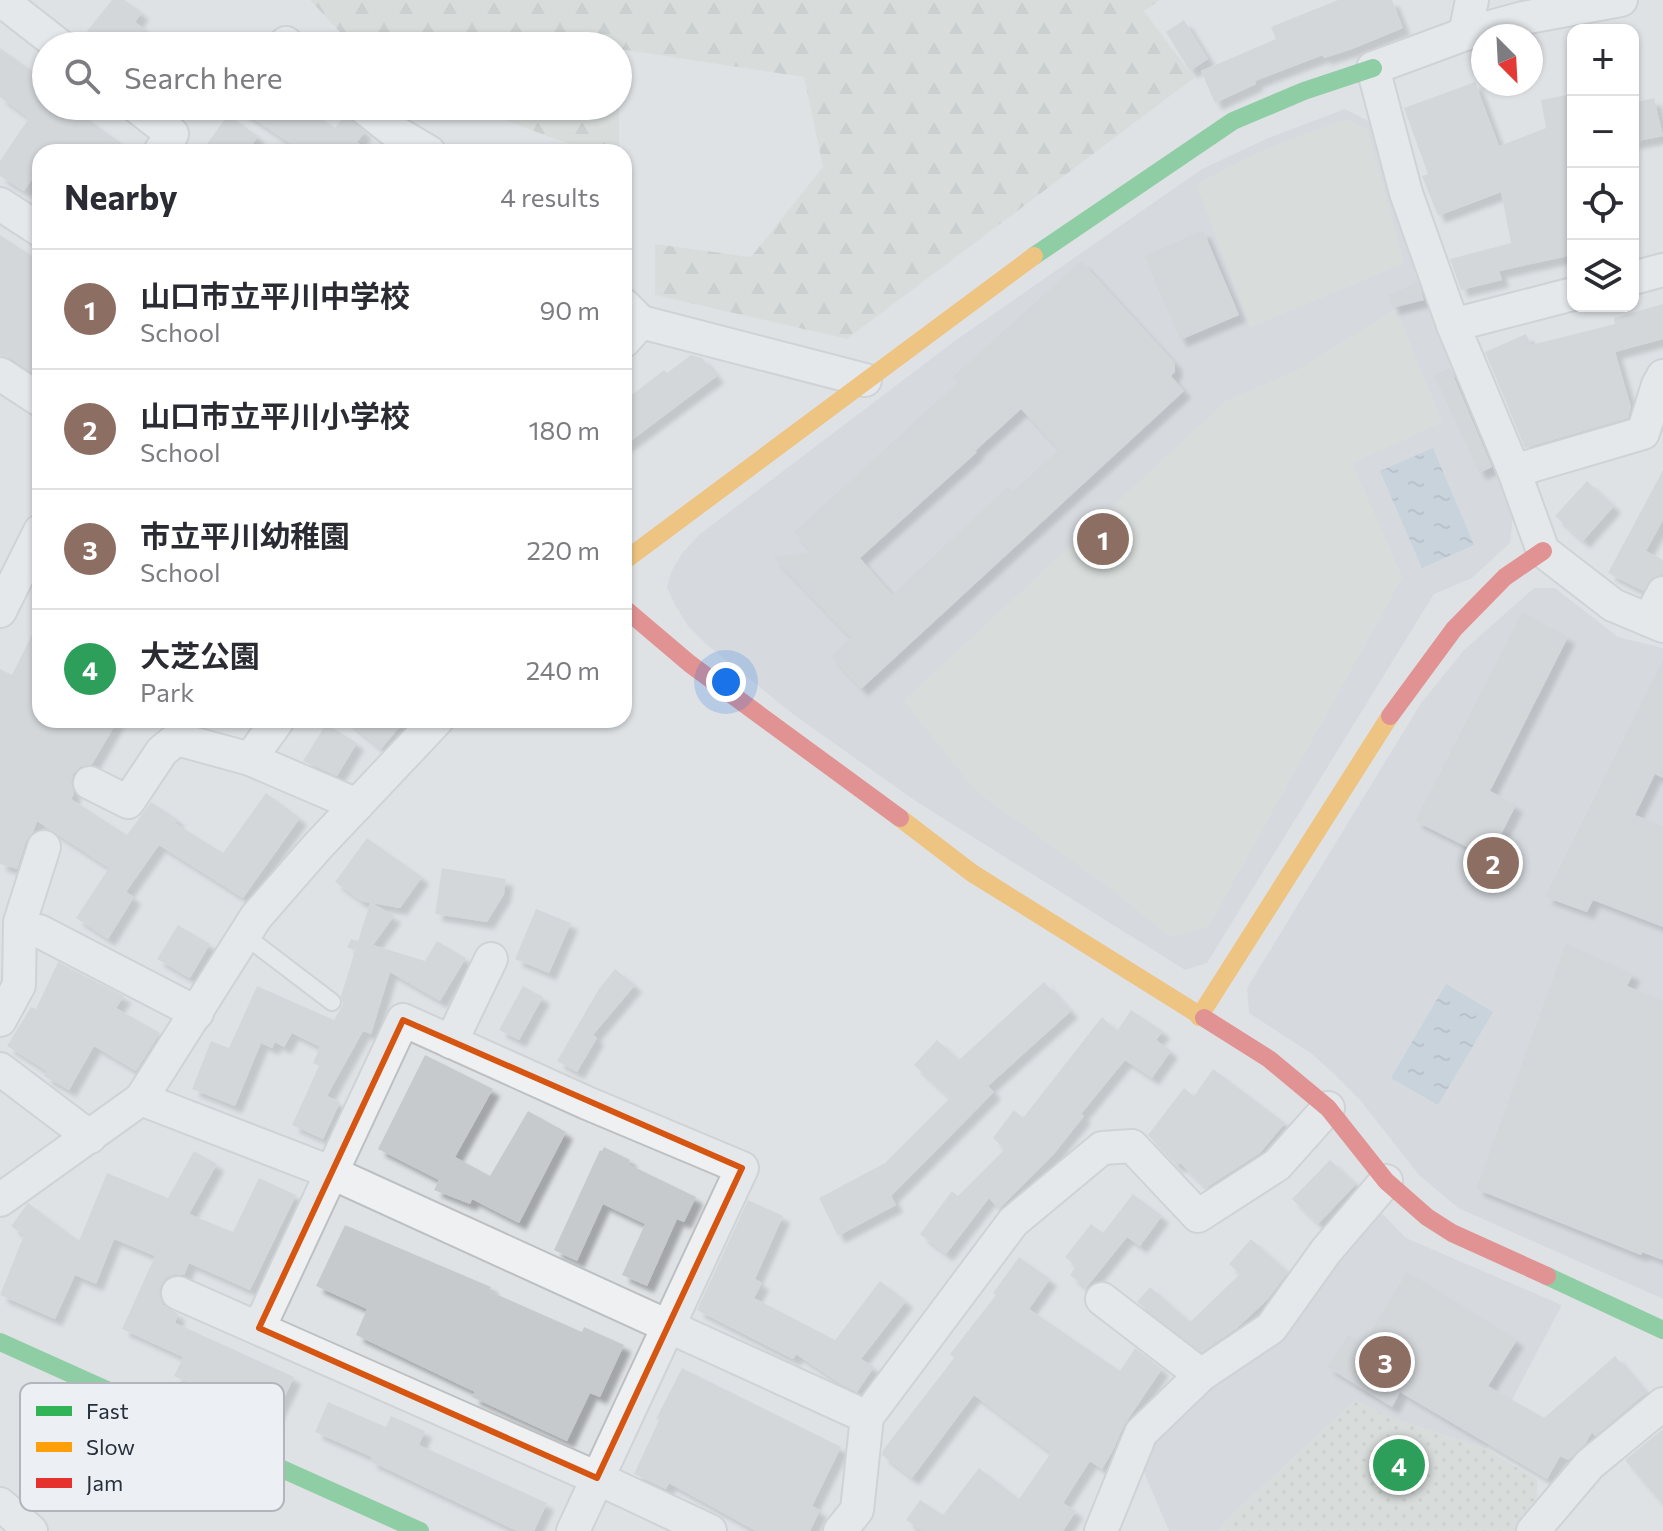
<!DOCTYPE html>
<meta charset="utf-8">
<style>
body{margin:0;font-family:Commissioner,"Noto Sans JP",sans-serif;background:#f7f7f7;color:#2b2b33}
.controls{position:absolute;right:24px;top:24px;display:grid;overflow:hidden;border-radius:16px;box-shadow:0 2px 6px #0004}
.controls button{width:72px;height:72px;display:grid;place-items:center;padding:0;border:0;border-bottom:2px solid #e1e1e2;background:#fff;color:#2b2b33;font:40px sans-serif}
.compass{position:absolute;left:1471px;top:24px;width:72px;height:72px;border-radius:50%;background:#fff;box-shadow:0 2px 6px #0004;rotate:156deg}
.you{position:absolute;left:726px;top:682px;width:28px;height:28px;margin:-20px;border:6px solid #fff;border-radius:50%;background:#1a73e8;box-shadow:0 0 0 12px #1a73e833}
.badge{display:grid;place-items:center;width:52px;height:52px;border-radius:50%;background:#ea580c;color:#fff;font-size:26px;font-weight:700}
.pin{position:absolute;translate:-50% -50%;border:4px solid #fff;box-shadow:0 2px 8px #0006}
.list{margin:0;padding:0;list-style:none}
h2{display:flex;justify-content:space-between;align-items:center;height:104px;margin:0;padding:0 32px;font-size:34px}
h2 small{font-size:26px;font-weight:400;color:#7c7c81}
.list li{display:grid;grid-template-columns:52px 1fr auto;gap:24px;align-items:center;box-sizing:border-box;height:120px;padding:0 32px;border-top:2px solid #e1e1e2}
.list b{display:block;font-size:30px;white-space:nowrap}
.list p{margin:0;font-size:26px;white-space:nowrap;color:#7c7c81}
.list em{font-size:26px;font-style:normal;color:#7c7c81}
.icon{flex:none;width:44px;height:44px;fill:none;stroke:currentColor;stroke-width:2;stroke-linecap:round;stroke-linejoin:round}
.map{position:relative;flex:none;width:1663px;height:1531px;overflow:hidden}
.search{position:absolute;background:#fff;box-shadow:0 2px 6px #0004;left:32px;top:32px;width:600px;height:88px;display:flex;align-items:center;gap:20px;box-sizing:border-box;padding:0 28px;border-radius:44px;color:#7c7c81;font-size:30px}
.panel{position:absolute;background:#fff;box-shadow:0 2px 6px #0004;left:32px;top:144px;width:600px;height:584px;border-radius:24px}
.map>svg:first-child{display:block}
</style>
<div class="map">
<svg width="1663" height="1531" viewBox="0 0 1663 1531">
<defs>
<pattern id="forest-firs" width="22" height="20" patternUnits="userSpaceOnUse" patternTransform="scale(2)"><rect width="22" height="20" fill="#d0d8d0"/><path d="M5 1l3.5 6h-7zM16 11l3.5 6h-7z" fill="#b2bab4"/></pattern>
<pattern id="park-dots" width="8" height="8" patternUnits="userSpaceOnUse" patternTransform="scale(2)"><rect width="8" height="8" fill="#d0d8d0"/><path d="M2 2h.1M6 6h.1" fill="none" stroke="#b2bab4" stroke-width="1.8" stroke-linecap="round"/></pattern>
<pattern id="water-ripples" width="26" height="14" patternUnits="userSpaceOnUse" patternTransform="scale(2)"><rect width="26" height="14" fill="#adc0d0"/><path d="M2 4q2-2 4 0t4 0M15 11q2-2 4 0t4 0" fill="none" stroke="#8d9caa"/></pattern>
<filter id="shadow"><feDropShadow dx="7" dy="7" stdDeviation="2" flood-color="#0004"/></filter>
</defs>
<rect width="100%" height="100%" fill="#dfe2e5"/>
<g fill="#cdd1d8">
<path d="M1345,109L1372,123L1388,186L1415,268L1514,508L1510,543L1472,578L1434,594L1207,963L1185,970L917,802L794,715L706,644L688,626L675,605L667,587L671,572L682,553L700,534L956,340L1202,169L1266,139Z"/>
<path d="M1534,588H1555L1618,637L1663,648V1299L1458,1208L1419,1175L1360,1100L1332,1072L1312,1054L1249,1013L1247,988L1421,703L1464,650Z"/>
<path d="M1376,1207L1406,1238L1562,1305L1486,1449L1391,1418L1355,1401L1230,1517L1219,1531H1169L1140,1463L1150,1436Z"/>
</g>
<path fill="url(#forest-firs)" d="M310,0H1160L1144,11L1194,78L847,339L655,295V244L751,257L823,167L804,77L619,49V152H590L467,106H618V46H353Z"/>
<path fill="url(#park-dots)" d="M1355,1401L1391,1418L1486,1449L1537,1480L1538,1514L1524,1531H1219L1230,1517Z"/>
<g fill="#d0d8d0">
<path d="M1349,120L1367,129L1404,263L1250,327L1197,185C1244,157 1296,135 1349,120Z"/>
<path d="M1396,309L1442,422L1352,463L1402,578L1208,927L1171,937L1109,887L976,791L904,701L1225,402L1296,371Z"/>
</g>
<g fill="url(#water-ripples)">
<path d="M1433,448L1474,545L1422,568L1380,471Z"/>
<path d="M1446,984L1493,1012L1438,1105L1391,1078Z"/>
</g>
<g fill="#c7cacd" fill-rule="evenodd" filter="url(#shadow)">
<path d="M112,0H125L142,13L135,22L167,46H106L87,31Z"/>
<path d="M1338,0H1392L1403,28L1352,49L1324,58L1323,55L1255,81L1256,84L1215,103L1201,71L1276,39L1271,27Z"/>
<path d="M1184,20L1208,59L1190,71L1166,32Z"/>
<path d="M0,48L46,81V106H70L133,152H40V167L24,191L0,176V161L29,118L0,97Z"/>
<path d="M1475,82L1499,146L1546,128L1541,100L1567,95L1573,128V255L1499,271L1502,280L1461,290L1450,259L1511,243L1501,192L1438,216L1422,176L1428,174L1404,108Z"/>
<path d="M1654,98L1663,136L1633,142V103Z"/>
<path d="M234,106H303L335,128L345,115L365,132L357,142L371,152H303Z"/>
<path d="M228,115L258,136L247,152H201Z"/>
<path d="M1203,230L1239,315L1180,340L1144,256Z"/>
<path d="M0,235L40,261V364L35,374L10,358L0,355Z"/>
<path d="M1081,261L1175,363V372L1171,376L1184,391L861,689L831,656L851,638L773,557L812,552L794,532L958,382L952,377ZM1021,409L1059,449L1013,491L1008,486L892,595L860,558L977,452L975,451Z"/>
<path d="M1418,282L1424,300L1392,308L1388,295Z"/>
<path d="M1663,304V339L1615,352L1631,407L1628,418L1525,448L1485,352L1526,334L1531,345L1615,324L1614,318Z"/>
<path d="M691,355L702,358L717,376L624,446V401L664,370L667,373Z"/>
<path d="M1450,368L1492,467L1479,473L1434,375Z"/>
<path d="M1663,470V520L1646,551L1663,560V574L1652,578L1643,591L1608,573Z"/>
<path d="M1587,481L1614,506L1583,541L1555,516Z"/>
<path d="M1522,612L1568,637L1490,791L1516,805L1489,858L1415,821Z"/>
<path d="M40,618V720H118L92,764L80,767L73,774L71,783L74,794L71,799L127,835L151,802L177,819L175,823L223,853L266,793L300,818L243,898L159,845L126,892L134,897L108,939L76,918L109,868L37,821L33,832L26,841L17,869L0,864V669L12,675Z"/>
<path d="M1663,659V778L1655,774L1635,815L1663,826V927L1593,900L1587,912L1545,897Z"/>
<path d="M345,720H405L381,749Z"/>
<path d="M326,724L357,743L337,776L303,761Z"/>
<path d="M367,838L422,877L400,908L372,903L394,916L373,945L425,961L437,941L466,958L440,1001L390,972L371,1034L363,1031L327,1096L340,1102L323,1139L292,1125L319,1066L313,1063L320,1047L292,1033L284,1047L275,1042L272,1048L261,1043L235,1106L192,1089L211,1041L229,1048L257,986L334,1020L343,1004L341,996L355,951L347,947L351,939L358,941L370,903L361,901L335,882Z"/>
<path d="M442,868L506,879L504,894L487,922L435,914Z"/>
<path d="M536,909L571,923L549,973L515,959Z"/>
<path d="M178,925L210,944L190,978L157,959Z"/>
<path d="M1566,943L1633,974L1627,986L1663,1001V1260L1642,1252L1641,1255L1476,1189Z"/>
<path d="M58,962L124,996L116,1008L160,1033L136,1071L94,1046L69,1090L44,1076L47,1071L7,1046L31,1007L36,1009Z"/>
<path d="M615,969L635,985L593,1035L597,1038L577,1072L557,1061L599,989Z"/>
<path d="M1044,982L1071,1011L988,1086L994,1092L891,1196L896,1205L838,1236L819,1198L885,1163L950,1098L914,1065L937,1040L959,1060Z"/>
<path d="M523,986L543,997L519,1040L499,1030Z"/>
<path d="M1131,1010L1163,1031L1156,1040L1171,1051L1152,1078L1125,1060L1081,1114L1084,1116L1053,1155L999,1209L989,1198L946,1254L920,1234L952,1191L958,1196L1005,1149L993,1138L1014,1110L1023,1118L1102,1017L1117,1031Z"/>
<path d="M425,1055L493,1089L455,1157L490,1176L528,1111L566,1132L519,1223L472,1199L470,1204L434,1190L439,1180L378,1149Z"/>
<path d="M1213,1069L1285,1123L1260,1153L1206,1188L1180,1163L1177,1166L1148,1135L1184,1088L1194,1096Z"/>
<path d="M604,1147L630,1160L628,1164L696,1197L684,1222L677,1219L647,1286L622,1275L645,1224L603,1204L577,1261L554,1250L600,1150L602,1151Z"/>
<path d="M194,1151L217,1164L189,1214L233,1232L259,1178L296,1195L250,1290L189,1263L184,1275L175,1274L166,1278L161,1285L159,1294L163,1305L178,1314L175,1323L294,1377L273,1421L174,1376L183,1357L122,1329L155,1256L114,1239L96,1284L75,1275L55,1319L0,1295L24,1235L11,1226L28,1203L79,1241L107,1173L168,1198Z"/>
<path d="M1330,1160L1356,1184L1318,1224L1292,1199Z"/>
<path d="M1133,1194L1162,1216L1140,1246L1127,1237L1086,1288L1070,1275L1076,1266L1065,1257L1091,1224L1103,1233Z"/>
<path d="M748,1200L783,1216L755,1279L762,1283L754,1298L835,1340L880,1281L906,1301L861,1359L874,1367L857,1392L841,1384L796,1354L793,1359L697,1310Z"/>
<path d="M345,1225L491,1287L489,1291L582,1332L584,1327L624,1345L600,1397L590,1393L567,1441L472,1397L475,1392L356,1335L367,1309L316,1286Z"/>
<path d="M1251,1239L1288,1272L1268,1299L1237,1328L1202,1352L1137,1302L1150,1287L1190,1322L1240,1274L1229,1264Z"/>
<path d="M1019,1257L1050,1279L1029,1309L1120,1371L1135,1348L1162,1369L1124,1425L1113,1450L1102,1469L1090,1461L1063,1503L1076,1511L1063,1531H922L906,1520L920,1500L943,1515L979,1468L1019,1499L1051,1453L974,1395L912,1478L882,1455L883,1450L954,1358L950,1354L996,1295L993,1293Z"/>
<path d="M1407,1272L1517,1340L1488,1386L1544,1418L1615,1356L1646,1393L1595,1436L1592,1432L1585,1444L1568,1460L1560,1456L1547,1479L1400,1392L1392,1407L1327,1367L1348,1335L1363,1344Z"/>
<path d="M682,1368L841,1447L812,1506L820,1510L810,1531H756L669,1483L666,1489L634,1474L659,1420L656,1419Z"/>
<path d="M328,1402L386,1427L391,1416L425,1431L419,1445L547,1503L534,1531H517L370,1461L372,1457L315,1432Z"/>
<path d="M1663,1429V1505L1625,1460Z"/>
</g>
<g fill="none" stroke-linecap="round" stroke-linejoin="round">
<g stroke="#bdc0c3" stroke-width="20">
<path id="lane" d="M244,935L332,1002"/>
</g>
<g stroke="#bdc0c3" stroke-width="36">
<g id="street">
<path d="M1,0L60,46"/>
<path d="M1621,0L1523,18L1465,34L1373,68L1406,193L1453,325L1514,471L1543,551L1613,605L1663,626"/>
<path d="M1465,34L1472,0"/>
<path d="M286,43L289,46"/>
<path d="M136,106L172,134L160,152"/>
<path d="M362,106L395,132L429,152"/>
<path d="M0,204L40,230"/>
<path d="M1633,278L1663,270"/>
<path d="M624,305L641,322L624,341"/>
<path d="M641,322L865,380"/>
<path d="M1453,325L1573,294"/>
<path d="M0,374L40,400"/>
<path d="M1514,471L1643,433L1658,385L1663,376"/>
<path d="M0,611L40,531"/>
<path d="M1649,620L1663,593"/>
<path d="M278,720L250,759L357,805"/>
<path d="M90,783L128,802L162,751L177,739L250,759"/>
<path d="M39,931L197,1013"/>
<path d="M0,1020L19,985L20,922L44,847"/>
<path d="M451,1042L491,959"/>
<path d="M0,1069L90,1137"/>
<path d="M141,1099L330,1172L867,1417"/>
<path d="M0,1200L141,1099L256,917L317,847L437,720"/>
<path d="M178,1293L597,1478L710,1531"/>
<path d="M1102,1299L1201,1375"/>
<path d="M259,1328L403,1020L587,1103L742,1168L573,1531"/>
<path d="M0,1504L31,1531"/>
<path d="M840,1531L857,1510L867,1417L1013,1222L1102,1148L1132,1146L1198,1216L1277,1165L1328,1108"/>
<path d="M1101,1531L1141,1433L1201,1375L1271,1328L1326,1251L1386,1181"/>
<path d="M1533,1531L1590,1464L1663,1404"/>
</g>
</g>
<use href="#lane" stroke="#eef0f1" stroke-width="16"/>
<use href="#street" stroke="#eef0f1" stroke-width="32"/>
<g stroke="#30b455" stroke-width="18">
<path d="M1034,256L1233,121L1304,91L1373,68"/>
<path d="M1547,1276L1663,1330"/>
<path d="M0,1342L420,1531"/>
</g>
<g stroke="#ff9f0a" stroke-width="18">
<path d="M624,561L1034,256"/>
<path d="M900,818L972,873L1204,1018"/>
<path d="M1199,1017L1390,716"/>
</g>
<g stroke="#e5322d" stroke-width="18">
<path d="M624,608L690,664L900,818"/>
<path d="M1390,716L1454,629L1505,577L1543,551"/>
<path d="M1204,1018L1269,1059L1328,1108L1386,1181L1427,1217L1452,1233L1547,1276"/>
</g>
</g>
<path d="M0 0H1663V1531H0ZM403,1020L742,1168L597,1478L259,1328Z" fill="#dfe2e5" fill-opacity=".55" fill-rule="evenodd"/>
<path fill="none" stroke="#d55511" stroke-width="6" stroke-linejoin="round" d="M403,1020L742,1168L597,1478L259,1328Z"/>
<rect x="20" y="1383" width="264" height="128" rx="12" fill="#ecf0f4" stroke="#b1b6bd" stroke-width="2"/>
<rect x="36" y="1406" width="36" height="10" fill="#30b455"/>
<rect x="36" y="1442" width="36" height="10" fill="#ff9f0a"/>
<rect x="36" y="1478" width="36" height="10" fill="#e5322d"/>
<g font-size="22" fill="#26303d">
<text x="86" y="1419">Fast</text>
<text x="86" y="1455">Slow</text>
<text x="86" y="1491">Jam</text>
</g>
</svg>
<div class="controls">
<button>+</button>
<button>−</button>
<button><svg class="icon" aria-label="locate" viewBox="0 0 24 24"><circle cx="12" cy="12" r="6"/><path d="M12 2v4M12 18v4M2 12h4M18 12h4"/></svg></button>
<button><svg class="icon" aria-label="layers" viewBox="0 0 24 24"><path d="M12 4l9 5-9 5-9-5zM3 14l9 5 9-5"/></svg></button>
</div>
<svg class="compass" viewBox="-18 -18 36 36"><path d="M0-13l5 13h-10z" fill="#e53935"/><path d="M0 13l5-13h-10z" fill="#7c7c81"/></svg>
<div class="you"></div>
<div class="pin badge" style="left:1103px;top:539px;background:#8d6e63">1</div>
<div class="pin badge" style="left:1493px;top:863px;background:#8d6e63">2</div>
<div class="pin badge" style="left:1385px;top:1362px;background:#8d6e63">3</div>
<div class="pin badge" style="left:1399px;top:1465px;background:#2e9e5b">4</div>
<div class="search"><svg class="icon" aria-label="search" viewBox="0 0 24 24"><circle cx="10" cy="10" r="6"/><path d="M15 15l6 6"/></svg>Search here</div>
<section class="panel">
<h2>Nearby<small>4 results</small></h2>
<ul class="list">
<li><span class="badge" style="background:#8d6e63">1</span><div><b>山口市立平川中学校</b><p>School</p></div><em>90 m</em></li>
<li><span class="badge" style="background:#8d6e63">2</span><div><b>山口市立平川小学校</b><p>School</p></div><em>180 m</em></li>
<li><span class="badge" style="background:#8d6e63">3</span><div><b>市立平川幼稚園</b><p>School</p></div><em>220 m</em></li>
<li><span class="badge" style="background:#2e9e5b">4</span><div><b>大芝公園</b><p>Park</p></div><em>240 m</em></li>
</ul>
</section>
</div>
